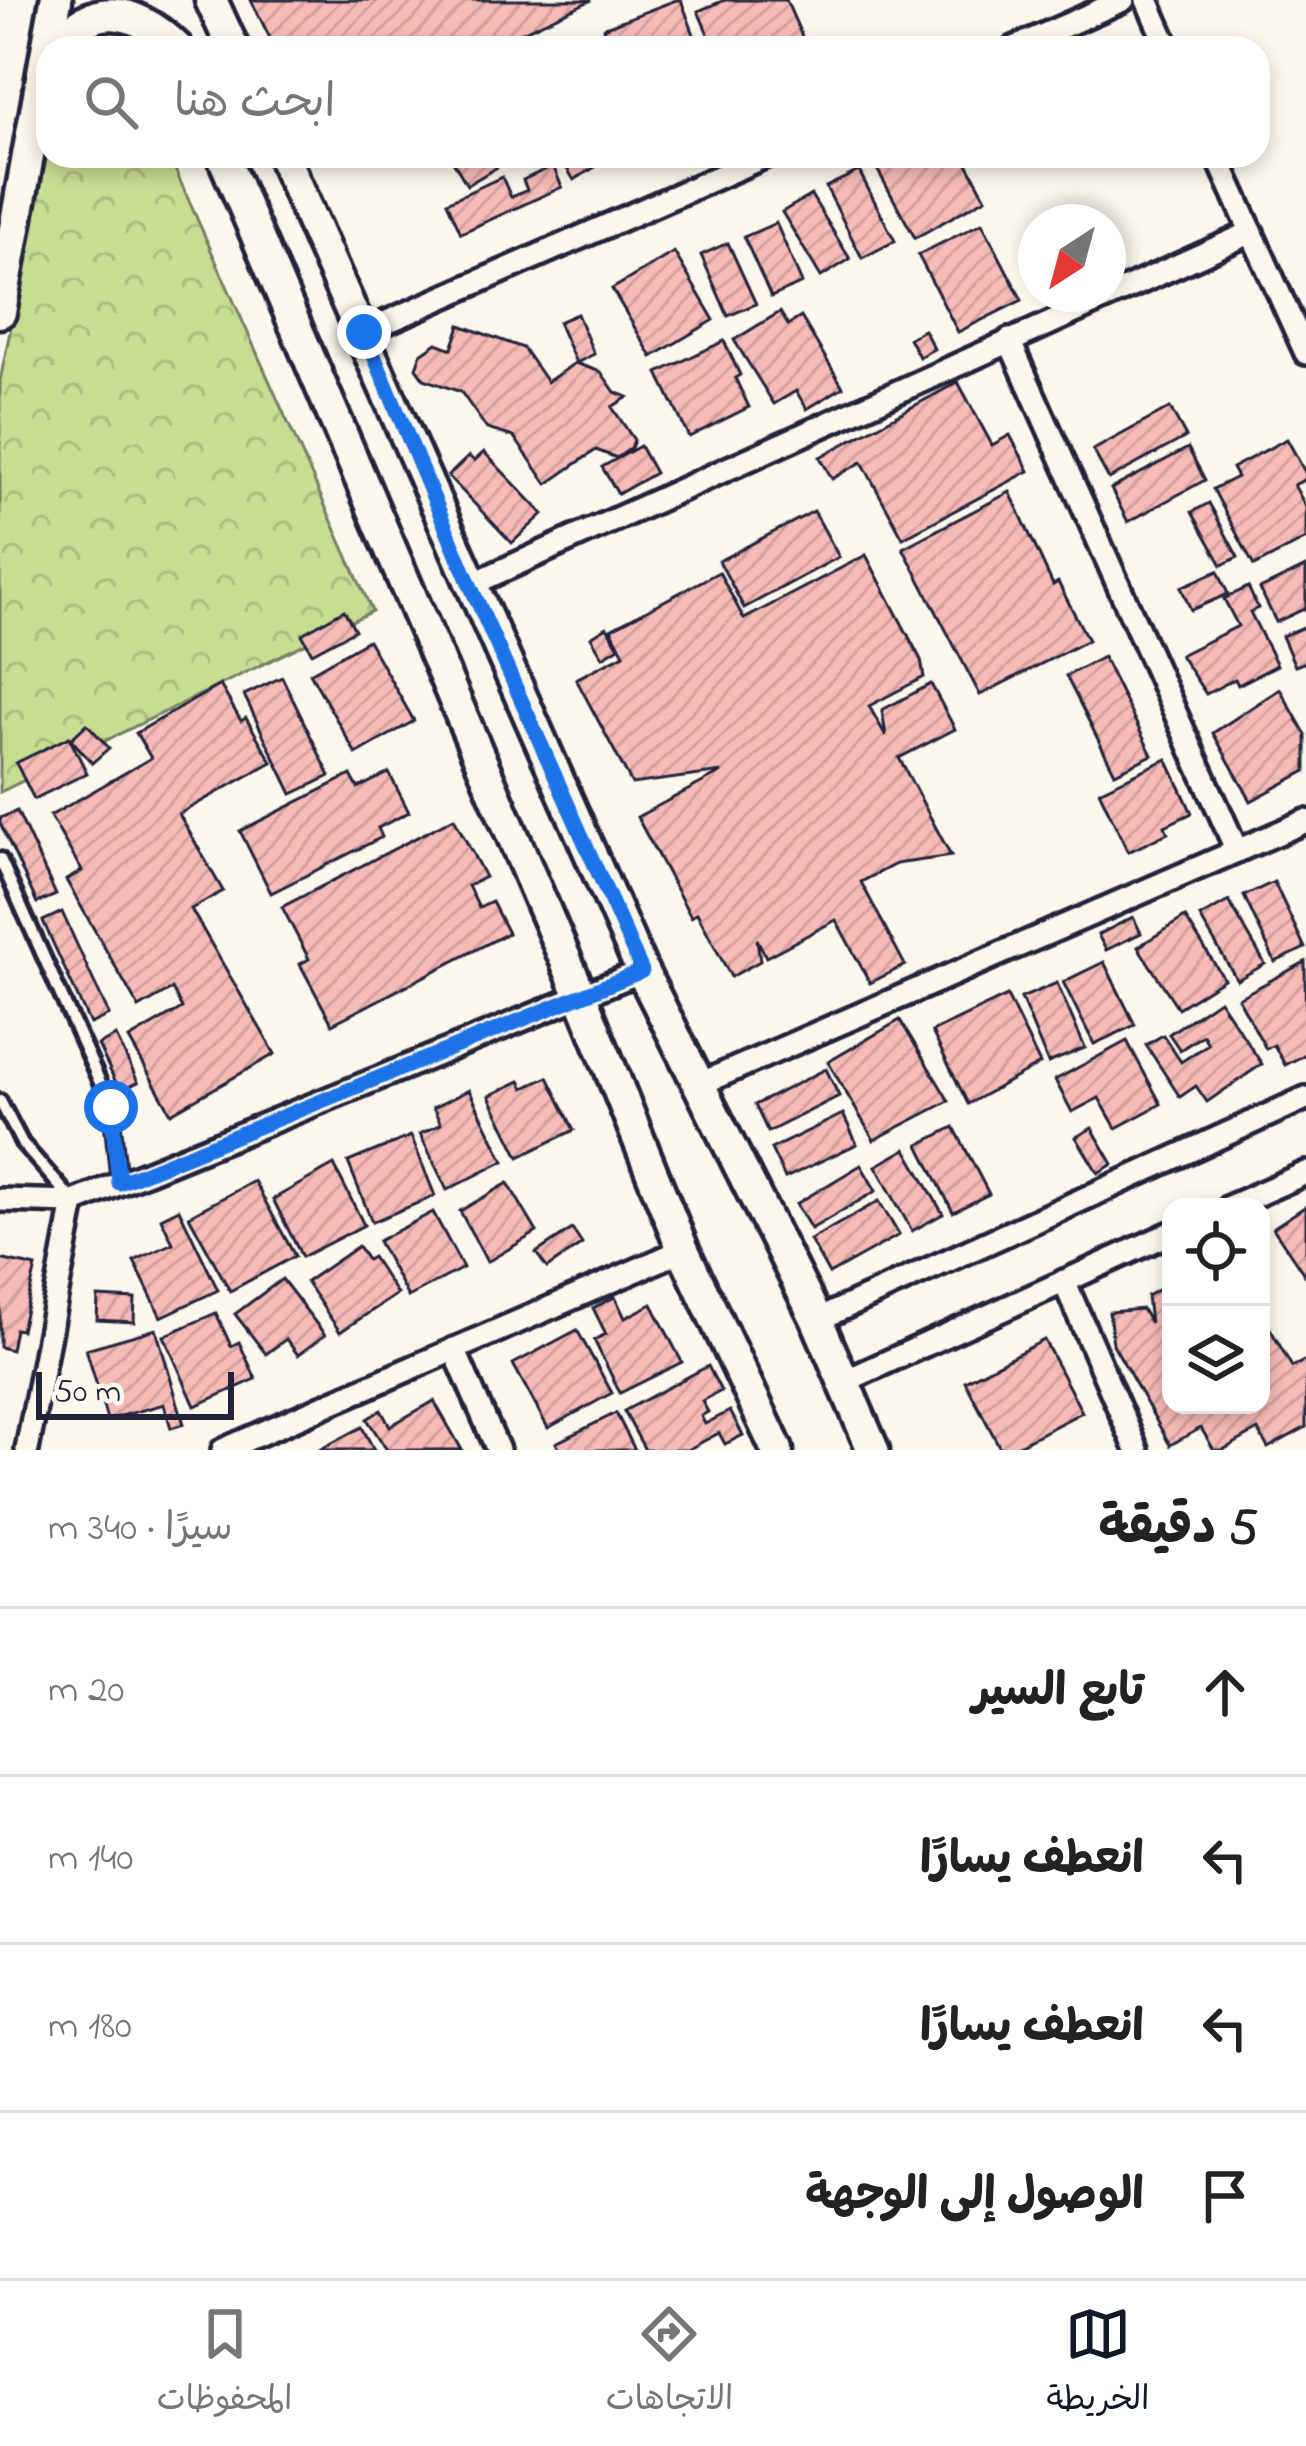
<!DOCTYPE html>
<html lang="ar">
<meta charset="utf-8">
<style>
body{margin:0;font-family:"Indie Flower","Playpen Sans Arabic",sans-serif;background:#f2f2f2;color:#222;direction:rtl}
.controls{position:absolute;right:36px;bottom:36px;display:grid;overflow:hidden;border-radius:24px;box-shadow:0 6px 18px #0003}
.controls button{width:108px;height:108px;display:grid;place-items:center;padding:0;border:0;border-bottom:3px solid #e0e0e0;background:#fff;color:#222;font:60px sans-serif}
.compass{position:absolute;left:1018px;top:204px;width:108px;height:108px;border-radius:50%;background:#fff;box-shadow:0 6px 18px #0003;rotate:216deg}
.scale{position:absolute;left:36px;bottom:30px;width:198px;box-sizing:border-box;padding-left:12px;border:6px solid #22223b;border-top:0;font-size:33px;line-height:42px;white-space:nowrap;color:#22223b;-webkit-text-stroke:9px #fbf7ec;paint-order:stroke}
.stop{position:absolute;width:36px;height:36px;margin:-27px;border:9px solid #1a73e8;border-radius:50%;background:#fff}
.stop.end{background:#1a73e8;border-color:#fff;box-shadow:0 3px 12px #0008}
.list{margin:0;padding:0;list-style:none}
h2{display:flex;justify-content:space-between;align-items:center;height:156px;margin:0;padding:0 48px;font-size:51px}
h2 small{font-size:39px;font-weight:400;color:#767676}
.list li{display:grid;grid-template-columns:78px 1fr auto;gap:36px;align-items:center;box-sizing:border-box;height:168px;padding:0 48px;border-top:3px solid #e0e0e0}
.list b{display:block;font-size:45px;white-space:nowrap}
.list em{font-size:39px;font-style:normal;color:#767676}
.icon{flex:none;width:66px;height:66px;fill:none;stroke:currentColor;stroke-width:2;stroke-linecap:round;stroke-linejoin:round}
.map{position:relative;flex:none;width:1306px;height:1450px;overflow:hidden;direction:ltr}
.search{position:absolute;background:#fff;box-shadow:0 6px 18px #0003;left:36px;right:36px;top:36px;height:132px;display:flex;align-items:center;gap:30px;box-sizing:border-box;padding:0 42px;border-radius:36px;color:#767676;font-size:45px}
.sheet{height:828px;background:#fff}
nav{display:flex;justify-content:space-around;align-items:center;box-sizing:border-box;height:168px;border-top:3px solid #e0e0e0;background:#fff;font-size:33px;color:#767676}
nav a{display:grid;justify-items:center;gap:6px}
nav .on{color:#111827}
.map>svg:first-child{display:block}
</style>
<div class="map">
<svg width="1306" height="1450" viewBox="0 0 1306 1450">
<defs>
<pattern id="forest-crowns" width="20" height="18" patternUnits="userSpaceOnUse" patternTransform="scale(3)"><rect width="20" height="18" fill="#c8dd92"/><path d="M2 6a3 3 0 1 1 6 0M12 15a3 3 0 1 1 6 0" fill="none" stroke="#acbd7f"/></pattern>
<pattern id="building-hatch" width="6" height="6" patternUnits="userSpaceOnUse" patternTransform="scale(3)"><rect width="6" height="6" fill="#f7bbb7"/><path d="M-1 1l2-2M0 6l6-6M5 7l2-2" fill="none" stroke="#d3a09e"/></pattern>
</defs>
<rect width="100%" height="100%" fill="#fbf7ec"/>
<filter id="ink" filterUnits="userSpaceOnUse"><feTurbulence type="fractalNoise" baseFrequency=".00833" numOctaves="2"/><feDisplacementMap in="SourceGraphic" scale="24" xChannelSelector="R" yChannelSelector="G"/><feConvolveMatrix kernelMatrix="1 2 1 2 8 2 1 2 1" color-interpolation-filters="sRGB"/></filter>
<g filter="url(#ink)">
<path fill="url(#forest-crowns)" stroke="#758066" stroke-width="3" d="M48,142V156H169L372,611L0,792V381Z"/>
<g fill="url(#building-hatch)" stroke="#22223b" stroke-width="3">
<path d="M251,0H592L487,48H275Z"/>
<path d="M676,0H681L699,48H610L603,28Z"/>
<path d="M725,0H786L807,48H714L698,11Z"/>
<path d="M450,156H516L467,185Z"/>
<path d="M559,156H613L574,180Z"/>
<path d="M895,156H963L986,198L915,238L876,167Z"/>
<path d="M553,166L562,187L461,233L447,202L502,177L511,197L527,190L523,180Z"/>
<path d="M859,171L895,241L862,258L826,187Z"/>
<path d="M811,195L850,259L821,277L782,212Z"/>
<path d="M776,223L802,283L771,297L744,237Z"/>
<path d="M982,223L1022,300L958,332L918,255Z"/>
<path d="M728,243L756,304L728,316L701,255Z"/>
<path d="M674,252L714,320L652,357L612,289Z"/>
<path d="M780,312L788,325L801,317L843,387L807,409L796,391L774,404L734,340Z"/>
<path d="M577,314L594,354L576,363L558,322Z"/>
<path d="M460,325L523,348L547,382L575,363L601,372L615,392L628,397L612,407L634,440L631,448L617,458L596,450L547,484L514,437L487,429L461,392L424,379L416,368L421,354L437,343L452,349Z"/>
<path d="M924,330L934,349L919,357L909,338Z"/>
<path d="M724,341L740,375L735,378L749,407L689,437L658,373Z"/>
<path d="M958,382L992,445L1010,435L1029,471L903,538L862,462L832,479L820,457Z"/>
<path d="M1170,408L1186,437L1109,479L1093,450Z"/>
<path d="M1287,439L1306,474V479L1294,485L1306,507V539L1254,566L1213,489L1237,477L1232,468Z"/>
<path d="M640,446L655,473L618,494L602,467Z"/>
<path d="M1188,448L1205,480L1128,522L1111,489Z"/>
<path d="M484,452L543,514L512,543L448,476L469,456L474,461Z"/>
<path d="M1010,492L1053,585L1058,582L1088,640L980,695L903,548Z"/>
<path d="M1209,503L1238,557L1222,565L1192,512Z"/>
<path d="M814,511L839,557L744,608L719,561Z"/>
<path d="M866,555L921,660L924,677L869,706L886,736L882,710L931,684L955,729L899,758L951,856L896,864L861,882L905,965L870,983L836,920L766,957L757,939L760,961L731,977L697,913L691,917L637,817L722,772L632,784L576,679L624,654L611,629L719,572L744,619Z"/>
<path d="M1306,567V608L1276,622L1260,589Z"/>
<path d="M1218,571L1228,594L1191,610L1181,587Z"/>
<path d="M1248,587L1258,608L1250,612L1277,665L1238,685L1235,679L1206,694L1180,655L1238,626L1224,599Z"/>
<path d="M344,610L355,630L312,653L302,634Z"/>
<path d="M1306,626V662L1295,666L1282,636Z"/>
<path d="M607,627L619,647L603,657L591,637Z"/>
<path d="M368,640L414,721L356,754L310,673Z"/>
<path d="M1103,657L1152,755L1115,773L1066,676Z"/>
<path d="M282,677L330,776L292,794L244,695Z"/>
<path d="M220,685L241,721L246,718L272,762L179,814L223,891L191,909L275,1054L171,1113L129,1039L182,1008L172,989L139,1008L66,880L82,871L50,816L151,758L136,733Z"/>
<path d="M1280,689L1306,735V771L1251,801L1213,733Z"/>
<path d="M87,724L109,748L92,763L71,739Z"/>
<path d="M69,737L87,773L34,799L16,763Z"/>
<path d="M1167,759L1192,813L1165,826L1168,833L1128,852L1099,791Z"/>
<path d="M389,773L409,812L378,828L382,837L271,893L240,831L351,775L358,788Z"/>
<path d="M17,811L56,895L37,903L0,823V818Z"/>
<path d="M454,818L485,877L468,886L479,908L492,902L508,933L332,1024L300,964L309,959L282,907Z"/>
<path d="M1274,882L1305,948L1275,962L1244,896Z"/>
<path d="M1229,901L1265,964L1237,980L1200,917Z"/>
<path d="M62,912L109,1015L90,1024L43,921Z"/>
<path d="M1133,917L1141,933L1106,950L1098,935Z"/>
<path d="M1185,917L1224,979L1178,1008L1138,947Z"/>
<path d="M1104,962L1135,1025L1094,1044L1063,982Z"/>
<path d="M1305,962L1306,1054L1285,1065L1274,1045L1266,1049L1238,998Z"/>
<path d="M1057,983L1085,1048L1048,1063L1021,998Z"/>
<path d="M1007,996L1040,1064L968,1104L932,1032Z"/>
<path d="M1219,1000L1262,1064L1207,1102L1196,1086L1180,1097L1146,1045L1163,1035L1181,1062L1208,1044L1203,1035L1180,1050L1169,1034Z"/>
<path d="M900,1020L949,1101L874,1140L828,1062Z"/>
<path d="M116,1036L138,1082L120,1091L98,1045Z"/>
<path d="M1127,1041L1161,1104L1116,1128L1099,1098L1072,1112L1055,1080Z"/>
<path d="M826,1069L839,1096L768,1132L755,1105Z"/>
<path d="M548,1077L574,1130L519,1157L489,1096L520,1081L524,1088Z"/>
<path d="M469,1090L504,1161L447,1190L420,1134L441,1124L433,1108Z"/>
<path d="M843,1114L857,1144L785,1178L771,1149Z"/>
<path d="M954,1127L989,1194L953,1212L919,1145Z"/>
<path d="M1092,1128L1113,1164L1098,1173L1076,1137Z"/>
<path d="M411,1136L435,1196L372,1222L348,1162Z"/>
<path d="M906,1149L943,1214L912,1231L876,1166Z"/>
<path d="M334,1165L364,1225L302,1257L273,1199Z"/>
<path d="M861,1165L876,1191L811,1229L796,1204Z"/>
<path d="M254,1181L295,1256L230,1291L189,1216Z"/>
<path d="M508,1183L537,1232L487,1262L460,1211Z"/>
<path d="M879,1201L899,1235L829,1274L810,1240Z"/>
<path d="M1306,1206V1277L1273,1228Z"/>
<path d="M179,1209L218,1290L161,1317L134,1261L173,1243L161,1218Z"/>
<path d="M433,1212L463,1268L408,1297L378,1241Z"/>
<path d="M572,1229L582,1244L547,1268L536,1253Z"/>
<path d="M358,1246L367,1260L372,1257L397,1294L340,1332L306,1282Z"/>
<path d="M0,1259L36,1267L21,1330L15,1329L11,1350L0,1347Z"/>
<path d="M282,1279L325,1335L298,1355L286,1339L266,1354L235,1314Z"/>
<path d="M1171,1282V1405H1261V1320L1264,1318L1292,1367L1306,1360V1427L1268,1448L1258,1430L1223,1450H1214L1201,1428L1170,1445L1113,1344L1109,1312L1142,1309L1150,1323L1147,1296Z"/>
<path d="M98,1297L135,1299L134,1322L97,1320Z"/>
<path d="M615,1297L625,1318L652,1304L682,1362L620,1393L594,1340L606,1334L593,1308Z"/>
<path d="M216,1313L231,1346L239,1342L256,1379L195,1406L164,1336Z"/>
<path d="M156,1329L184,1424L171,1428L164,1404L107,1420L86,1349Z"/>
<path d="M577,1330L612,1393L548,1428L513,1364Z"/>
<path d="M1044,1340L1082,1412L1009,1450H1001L965,1381Z"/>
<path d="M708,1366L721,1391L702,1401L708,1412L701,1416L705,1424L730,1411L743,1435L725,1444L719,1433L687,1450H645L624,1411Z"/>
<path d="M434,1401L462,1450H387L367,1419L381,1410L390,1426Z"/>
<path d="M616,1413L635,1450H560L556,1443Z"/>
<path d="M362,1427L374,1450H319Z"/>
</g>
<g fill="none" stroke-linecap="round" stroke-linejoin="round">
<g stroke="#22223b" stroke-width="20">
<g id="lane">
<path d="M0,859L111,1107L119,1183"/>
<path d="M0,1101L22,1143L72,1200"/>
</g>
</g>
<g stroke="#22223b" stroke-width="30">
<g id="street">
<path d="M1147,0L1168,48"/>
<path d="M1014,48L1123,0"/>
<path d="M1217,156L1306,353"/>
<path d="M364,332L766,156"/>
<path d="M1009,340L1237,851"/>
<path d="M470,585L1252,232"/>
<path d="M700,1084L1306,821"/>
<path d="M0,1200L74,1202L642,971"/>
<path d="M1229,1207L1306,1173"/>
<path d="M1064,1281L1137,1450"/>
<path d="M817,1320L1306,1098"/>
<path d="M454,1349L498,1450"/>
<path d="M843,1382L1171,1233"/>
<path d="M27,1450L74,1202"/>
<path d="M223,1450L683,1250"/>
</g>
</g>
<g stroke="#22223b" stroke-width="39">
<g id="secondary">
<path d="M211,0L233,48"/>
<path d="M56,48C91,0 133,6 177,48"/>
<path d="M223,156L581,996L683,1250L777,1450"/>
<path d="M283,156L642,971L817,1320L873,1450"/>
<path d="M0,312L56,0"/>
</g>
</g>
<use href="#lane" stroke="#fbf7ec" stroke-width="10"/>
<use href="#street" stroke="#fbf7ec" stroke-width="21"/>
<use href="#secondary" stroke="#fbf7ec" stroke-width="30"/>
</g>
</g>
<g fill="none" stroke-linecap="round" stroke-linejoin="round" filter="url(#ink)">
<path stroke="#1a73e8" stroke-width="15" d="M111,1107L119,1183L642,971L470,585L364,332"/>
</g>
</svg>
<div class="controls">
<button><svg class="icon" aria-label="locate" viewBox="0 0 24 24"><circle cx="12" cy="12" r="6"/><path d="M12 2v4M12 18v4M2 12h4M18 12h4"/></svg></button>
<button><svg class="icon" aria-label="layers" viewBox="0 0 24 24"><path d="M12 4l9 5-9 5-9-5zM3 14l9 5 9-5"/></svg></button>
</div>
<svg class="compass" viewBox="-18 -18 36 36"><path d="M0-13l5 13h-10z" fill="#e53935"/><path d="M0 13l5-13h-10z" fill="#767676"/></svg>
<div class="scale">50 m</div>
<div class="stop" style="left:111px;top:1107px"></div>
<div class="stop end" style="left:364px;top:332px"></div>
<div class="search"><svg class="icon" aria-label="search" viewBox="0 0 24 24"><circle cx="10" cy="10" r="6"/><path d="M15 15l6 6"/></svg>ابحث هنا</div>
</div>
<section class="sheet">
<h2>5 دقيقة<small>سيرًا · 340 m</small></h2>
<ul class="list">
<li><svg class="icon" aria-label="ahead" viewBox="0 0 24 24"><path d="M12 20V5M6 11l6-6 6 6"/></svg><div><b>تابع السير</b></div><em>20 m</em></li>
<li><svg class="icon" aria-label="left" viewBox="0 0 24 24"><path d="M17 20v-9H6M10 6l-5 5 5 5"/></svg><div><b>انعطف يسارًا</b></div><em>140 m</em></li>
<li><svg class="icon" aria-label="left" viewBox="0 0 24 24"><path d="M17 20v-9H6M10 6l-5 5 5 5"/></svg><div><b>انعطف يسارًا</b></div><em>180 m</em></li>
<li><svg class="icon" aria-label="arrive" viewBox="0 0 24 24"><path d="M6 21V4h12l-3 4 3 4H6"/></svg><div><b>الوصول إلى الوجهة</b></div></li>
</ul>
</section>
<nav>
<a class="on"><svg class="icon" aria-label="map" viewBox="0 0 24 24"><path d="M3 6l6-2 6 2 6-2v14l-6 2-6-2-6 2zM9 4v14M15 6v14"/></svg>الخريطة</a>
<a><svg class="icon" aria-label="directions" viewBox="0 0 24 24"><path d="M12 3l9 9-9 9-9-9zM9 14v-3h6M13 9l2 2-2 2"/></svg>الاتجاهات</a>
<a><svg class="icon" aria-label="saved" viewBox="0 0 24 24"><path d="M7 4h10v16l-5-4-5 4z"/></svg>المحفوظات</a>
</nav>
